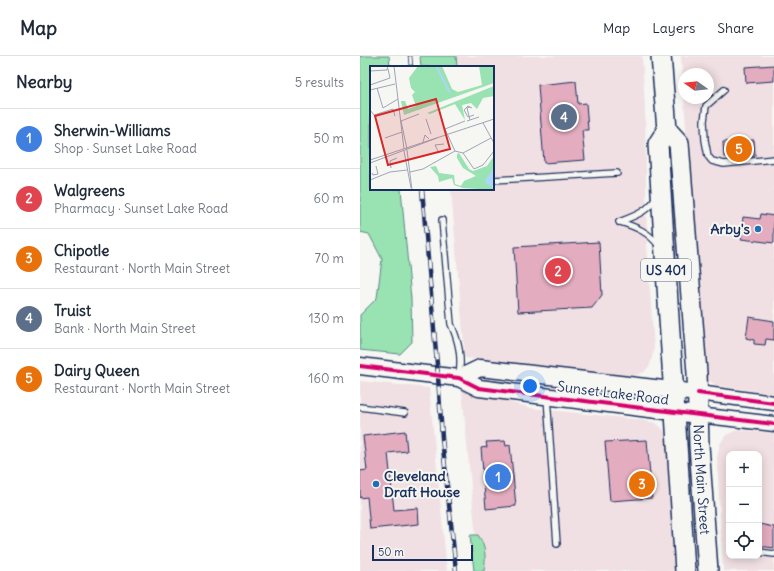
<!DOCTYPE html>
<meta charset="utf-8">
<style>
body{margin:0;font-family:Delius,sans-serif;background:#f2f2f3;color:#1f2937}
.controls{position:absolute;right:12px;bottom:12px;display:grid;overflow:hidden;border-radius:8px;box-shadow:0 2px 10px #0003}
.controls button{width:36px;height:36px;display:grid;place-items:center;padding:0;border:0;border-bottom:1px solid #e0e1e3;background:#fff;color:#1f2937;font:20px sans-serif}
.compass{position:absolute;left:318px;top:12px;width:36px;height:36px;border-radius:50%;background:#fff;box-shadow:0 2px 10px #0003;rotate:285deg}
.scale{position:absolute;left:12px;bottom:10px;width:101px;box-sizing:border-box;padding-left:4px;border:2px solid #1b2f5e;border-top:0;font-size:11px;line-height:14px;white-space:nowrap;color:#1b2f5e;-webkit-text-stroke:3px #f6f6f2;paint-order:stroke}
.you{position:absolute;left:170px;top:330px;width:14px;height:14px;margin:-10px;border:3px solid #fff;border-radius:50%;background:#1a73e8;box-shadow:0 0 0 6px #1a73e833}
.badge{display:grid;place-items:center;width:26px;height:26px;border-radius:50%;background:#0f766e;color:#fff;font-size:13px;font-weight:700}
.pin{position:absolute;translate:-50% -50%;border:2px solid #fff;box-shadow:0 1px 4px #0006}
.list{margin:0;padding:0;list-style:none}
h2{display:flex;justify-content:space-between;align-items:center;height:52px;margin:0;padding:0 16px;font-size:17px}
h2 small{font-size:13px;font-weight:400;color:#747a83}
.list li{display:grid;grid-template-columns:26px 1fr auto;gap:12px;align-items:center;box-sizing:border-box;height:60px;padding:0 16px;border-top:1px solid #e0e1e3}
.list b{display:block;font-size:15px;white-space:nowrap}
.list p{margin:0;font-size:13px;white-space:nowrap;color:#747a83}
.list em{font-size:13px;font-style:normal;color:#747a83}
.icon{flex:none;width:22px;height:22px;fill:none;stroke:currentColor;stroke-width:2;stroke-linecap:round;stroke-linejoin:round}
.map{position:relative;flex:none;width:414px;height:515px;overflow:hidden}
header{display:flex;align-items:center;gap:24px;box-sizing:border-box;height:56px;padding:0 20px;background:#fff;border-bottom:1px solid #e0e1e3}
header strong{font-size:19px}
nav{display:flex;gap:22px;margin-inline-start:auto;font-size:14px}
main{display:flex}
aside{flex:1;background:#fff}
.map>svg:first-child{display:block}
</style>
<header>
<strong>Map</strong>
<nav><a>Map</a><a>Layers</a><a>Share</a></nav>
</header>
<main>
<aside>
<h2>Nearby<small>5 results</small></h2>
<ul class="list">
<li><span class="badge" style="background:#3f7fe0">1</span><div><b>Sherwin-Williams</b><p>Shop · Sunset Lake Road</p></div><em>50 m</em></li>
<li><span class="badge" style="background:#e0444e">2</span><div><b>Walgreens</b><p>Pharmacy · Sunset Lake Road</p></div><em>60 m</em></li>
<li><span class="badge" style="background:#e8710a">3</span><div><b>Chipotle</b><p>Restaurant · North Main Street</p></div><em>70 m</em></li>
<li><span class="badge" style="background:#5c6f8a">4</span><div><b>Truist</b><p>Bank · North Main Street</p></div><em>130 m</em></li>
<li><span class="badge" style="background:#e8710a">5</span><div><b>Dairy Queen</b><p>Restaurant · North Main Street</p></div><em>160 m</em></li>
</ul>
</aside>
<div class="map">
<svg width="414" height="515" viewBox="0 0 414 515">
<rect width="100%" height="100%" fill="#f6f6f2"/>
<filter id="ink" filterUnits="userSpaceOnUse"><feTurbulence type="fractalNoise" baseFrequency=".025" numOctaves="2"/><feDisplacementMap in="SourceGraphic" scale="8" xChannelSelector="R" yChannelSelector="G"/><feConvolveMatrix kernelMatrix="1 2 1 2 8 2 1 2 1" color-interpolation-filters="sRGB"/></filter>
<g filter="url(#ink)">
<g fill="#f1e0e3" fill-rule="evenodd">
<path d="M81,0H282L285,52L287,189L294,294L290,309L284,316L273,320L105,302L91,133H133V11H82Z"/>
<path d="M321,0H414V338L357,330L348,324L343,315ZM324,18H348V42H324Z"/>
<path d="M0,325L69,332L87,515H0Z"/>
<path d="M102,335L120,338L171,352L283,364L296,367L304,374L308,383L317,515H119Z"/>
<path d="M377,374L414,377V515H363L357,401L360,388L366,379ZM369,398H399V500H369Z"/>
</g>
<g fill="#99e2b1" stroke="#5a8888">
<path d="M0,0H29L30,11H11V133H41L51,243L52,286L40,298L0,294V259L17,242L22,203L9,178L0,176Z"/>
<path d="M60,0H96L97,11H61Z"/>
<path d="M110,479H118C126,490 126,502 124,515H114Z"/>
</g>
<g fill="#e4acbf" stroke="#1b2f5e">
<path d="M414,9V25L386,27L385,11Z"/>
<path d="M216,25L218,48L226,47L228,74H222L225,104L184,107L178,29Z"/>
<path d="M394,84L395,100L364,101L363,86Z"/>
<path d="M401,158L414,160V187L381,183L383,161L400,163Z"/>
<path d="M239,186L242,239L232,252L158,256L154,191Z"/>
<path d="M389,261L414,265V284L406,283L405,289L394,288V284L386,282Z"/>
<path d="M45,375L47,395L28,397L34,454L58,452L59,468L10,473L7,441L0,442V415L7,414L3,380Z"/>
<path d="M287,384L292,442L250,445L245,386Z"/>
<path d="M145,385L146,390L150,389L156,450L126,453L121,392L127,391L126,386Z"/>
<path d="M399,468L414,471V492L399,490Z"/>
</g>
<g fill="none" stroke-linecap="round" stroke-linejoin="round">
<g stroke="#1b2f5e" stroke-width="8">
<g id="service">
<path d="M364,34L346,50L344,65L345,84L348,100L352,105L364,108L414,103"/>
<path d="M133,124L257,117"/>
<path d="M82,164L91,268C99,286 102,301 99,320"/>
<path d="M259,166C272,161 290,155 296,141"/>
<path d="M260,166C276,171 289,176 299,190"/>
<path d="M187,341L197,488"/>
<path d="M0,351L45,357"/>
<path d="M399,496L414,498"/>
</g>
</g>
<g stroke="#1b2f5e" stroke-width="17">
<g id="tertiary">
<path d="M338,337L414,347"/>
<path d="M338,359L414,368"/>
</g>
</g>
<g stroke="#1b2f5e" stroke-width="19">
<g id="secondary">
<path d="M0,310L99,322L119,332L338,359"/>
<path d="M99,322L120,312L338,337"/>
</g>
</g>
<g stroke="#1b2f5e" stroke-width="22">
<g id="trunk">
<path d="M301,0L307,74L298,88L325,515"/>
<path id="s1" d="M307,74L319,87L337,317L339,389L348,515"/>
</g>
</g>
<use href="#service" stroke="#f6f6f2" stroke-width="5.5"/>
<use href="#tertiary" stroke="#f6f6f2" stroke-width="14"/>
<use href="#secondary" stroke="#f6f6f2" stroke-width="16"/>
<use href="#trunk" stroke="#f6f6f2" stroke-width="19"/>
<g stroke="#1b2f5e" stroke-width="4.5">
<g id="rail">
<path d="M50,0L51,11"/>
<path d="M62,133L78,320L82,382L96,515"/>
</g>
</g>
<use href="#rail" stroke="#f6f6f2" stroke-width="3" stroke-dasharray="9" stroke-linecap="butt"/>
<g stroke="#f6f6f2" stroke-width="6">
<g id="cycleway">
<path d="M0,310L99,322L119,332L414,368"/>
<path d="M338,337L414,347"/>
</g>
</g>
<use href="#cycleway" stroke="#d6006c" stroke-width="4"/>
</g>
</g>
<g fill="#1f6fb2" stroke="#f6f6f2" stroke-width="1.5">
<circle cx="398" cy="173" r="4"/>
<circle cx="16" cy="428" r="4"/>
</g>
<g text-anchor="middle" dominant-baseline="central" stroke-width="4" stroke-linejoin="round" paint-order="stroke">
<rect fill="#f6f6f2" stroke="#5d6b8a" stroke-width="1" x="281" y="203" width="50" height="22" rx="3"/>
<g font-size="13" font-weight="bold" fill="#1b2f5e">
<text x="306" y="214">US 401</text>
</g>
<g font-size="14" font-weight="bold" fill="#1b2f5e" stroke="#f6f6f2" text-anchor="end">
<text x="390" y="173">Arby's</text>
<text x="24" y="420" text-anchor="start">Cleveland<tspan x="24" dy="16">Draft House</tspan></text>
</g>
<g font-size="14" fill="#1b2f5e" stroke="#f6f6f2">
<text transform="translate(253 337) rotate(7)">Sunset Lake Road</text>
<text stroke="none"><textPath href="#s1" startOffset="355">North Main Street</textPath></text>
</g>
</g>
<g transform="translate(10 10)">
<rect width="124" height="124" fill="#f6f6f2"/>
<path d="M48,0H72L82,23L88,26L112,19L109,0H124V17L34,49L31,35H35L38,43L46,40L42,29L45,26L41,22L39,12ZM124,20V30L113,32L107,43L101,37L92,39L95,54L85,38L60,48L57,47ZM89,87L99,103L103,105L117,100L124,90V102L118,112L124,124L93,122L84,119L82,112L69,116L68,110L60,101L66,100L69,107L84,109L85,118L91,120L94,115L106,110L93,102L87,92V88Z" fill="#99e2b1"/>
<path d="M124,102V121L116,118L115,114Z" fill="#acd6f7"/>
<path fill="none" stroke="#acd6f7" stroke-width="2" d="M66,0L80,27"/>
<path fill="none" stroke="#9ea6b7" stroke-width="1" d="M24,0L34,83M0,5L17,4L18,0M0,19L20,12L18,3M7,22L13,42L28,33M0,24L25,18M102,42L98,40L94,44L98,51L104,49M0,44L4,49L23,43L25,50M56,53L61,68M100,54L97,42L100,41M31,55L49,48M31,55L37,83M97,55L109,51M113,57L124,77M15,72L32,66M53,76L55,69L59,73M37,84L42,124M34,85L41,122M85,85L93,87L104,103L113,99L124,85M85,85L75,63L95,55M69,87L65,79L74,78M93,87L121,72M0,94L124,53M0,97L67,72M21,102L20,95L27,92M40,106L53,103L85,85M2,107L3,109L8,108L6,100M0,114L20,106L37,104M72,124H90"/>
<path fill="#d62828" fill-opacity="0.15" stroke="#d62828" stroke-width="2" d="M66,33L80,83L18,99L5,50Z"/>
<rect width="124" height="124" fill="none" stroke="#1b2f5e" stroke-width="2"/>
</g>
</svg>
<div class="controls">
<button>+</button>
<button>−</button>
<button><svg class="icon" aria-label="locate" viewBox="0 0 24 24"><circle cx="12" cy="12" r="6"/><path d="M12 2v4M12 18v4M2 12h4M18 12h4"/></svg></button>
</div>
<svg class="compass" viewBox="-18 -18 36 36"><path d="M0-13l5 13h-10z" fill="#e53935"/><path d="M0 13l5-13h-10z" fill="#747a83"/></svg>
<div class="scale">50 m</div>
<div class="you"></div>
<div class="pin badge" style="left:138px;top:421px;background:#3f7fe0">1</div>
<div class="pin badge" style="left:198px;top:215px;background:#e0444e">2</div>
<div class="pin badge" style="left:282px;top:428px;background:#e8710a">3</div>
<div class="pin badge" style="left:204px;top:61px;background:#5c6f8a">4</div>
<div class="pin badge" style="left:379px;top:93px;background:#e8710a">5</div>
</div>
</main>
